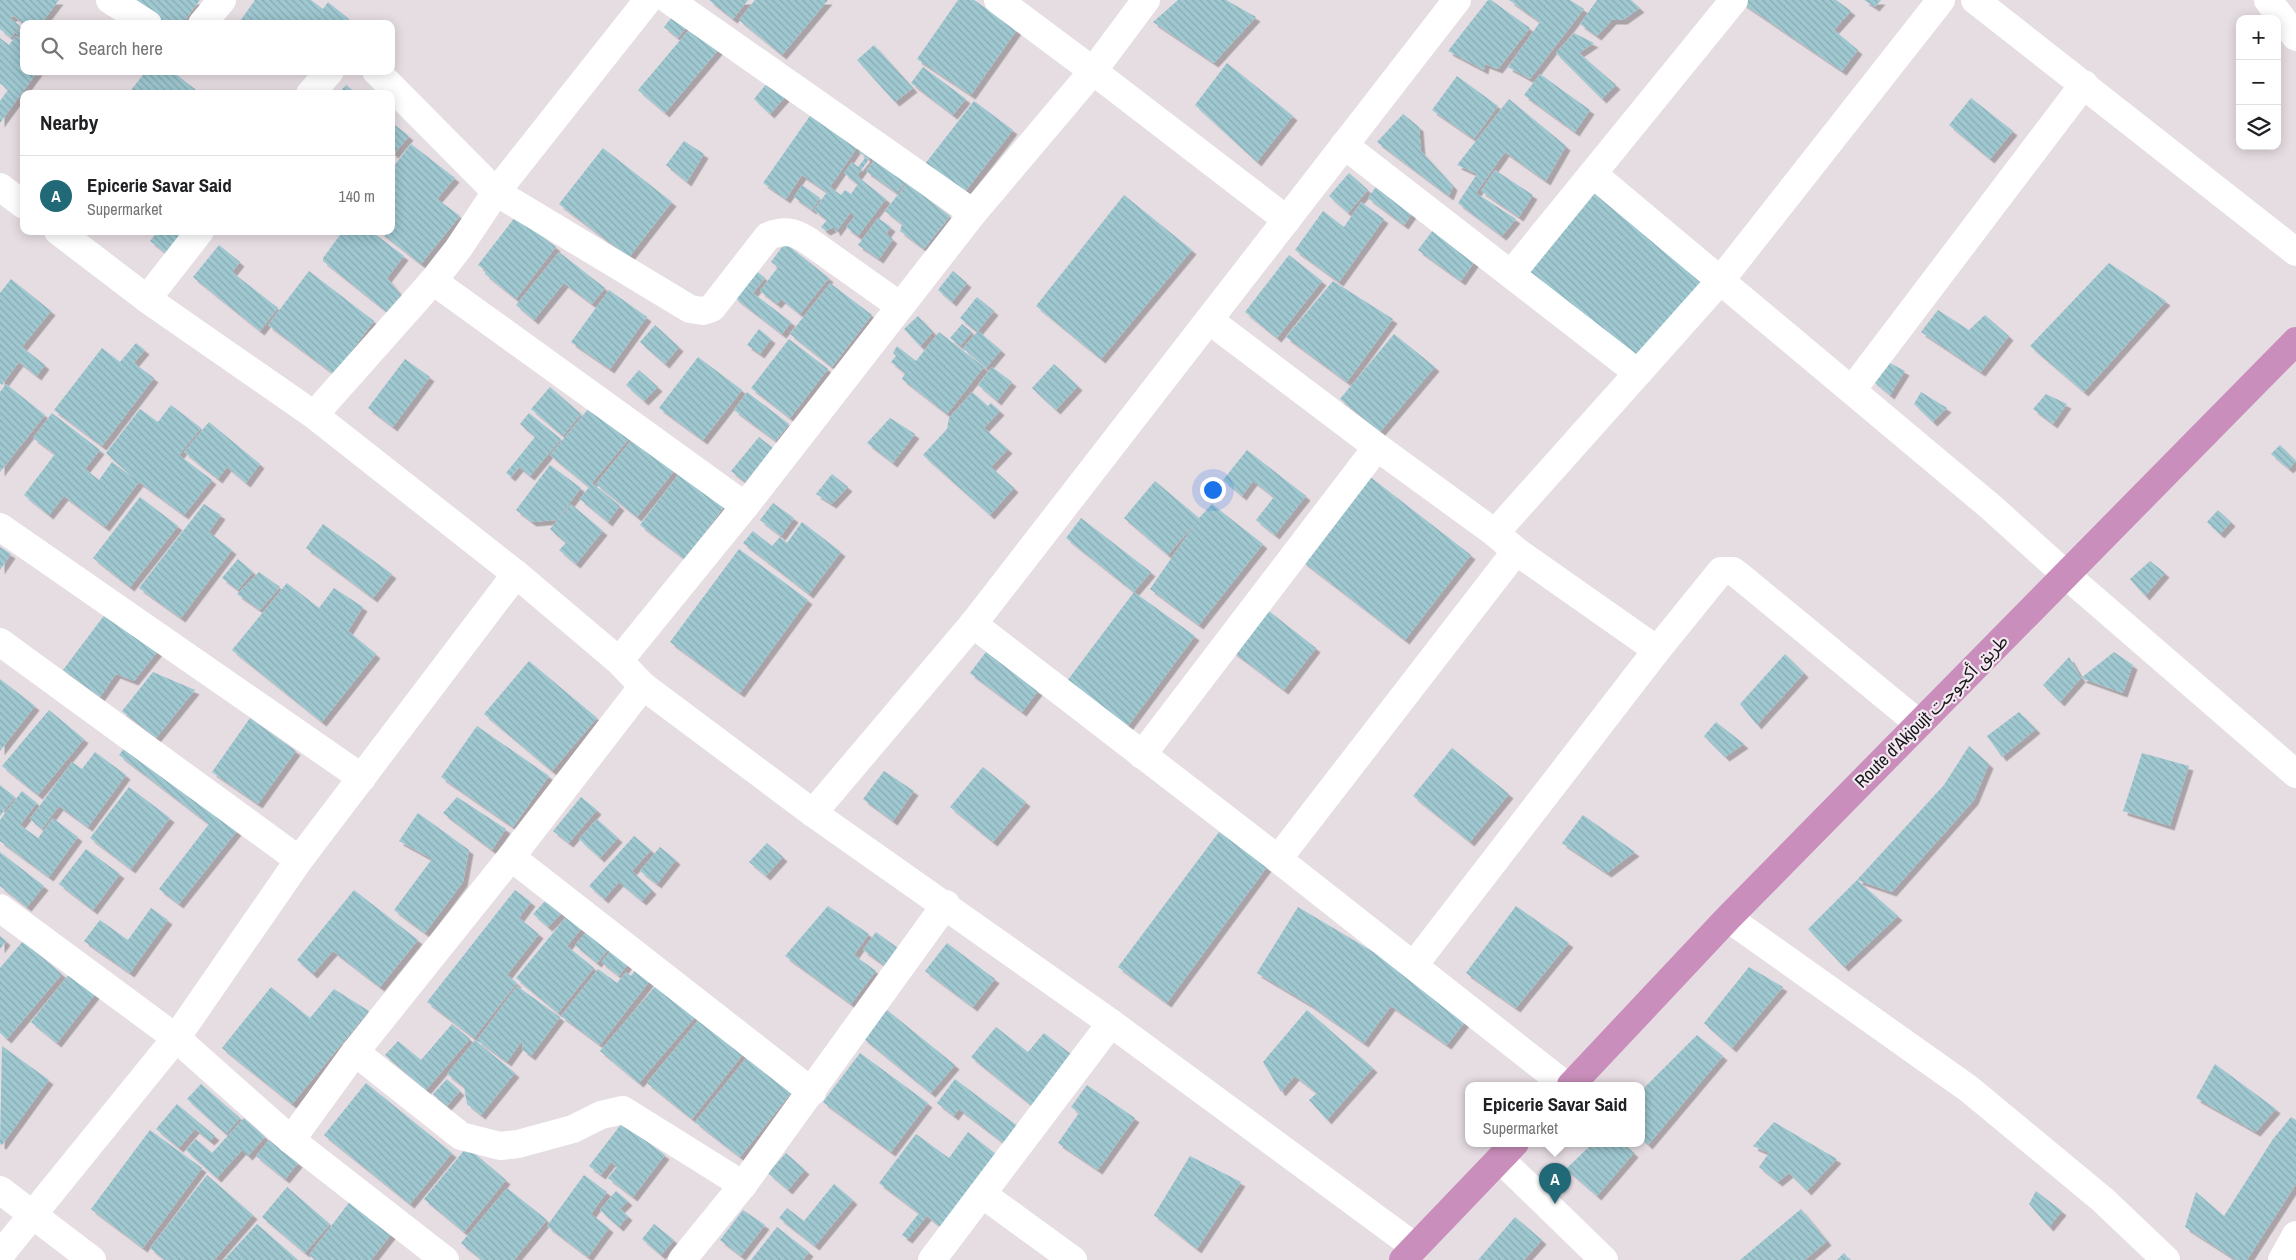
<!DOCTYPE html>
<meta charset="utf-8">
<style>
body{margin:0;font-family:"Archivo Narrow","Noto Sans Arabic",sans-serif;background:#f2f2f2;color:#202124}
.controls{position:absolute;right:15px;top:15px;display:grid;overflow:hidden;border-radius:10px;box-shadow:0 2px 12px #0003}
.controls button{width:45px;height:45px;display:grid;place-items:center;padding:0;border:0;border-bottom:1px solid #e0e0e0;background:#fff;color:#202124;font:25px sans-serif}
.you{position:absolute;left:1212px;top:489px;width:18px;height:18px;margin:-12px;border:4px solid #fff;border-radius:50%;background:#1a73e8;box-shadow:0 0 0 8px #1a73e833}
.badge{display:grid;place-items:center;width:32px;height:32px;border-radius:50%;background:#216976;color:#fff;font-size:16px;font-weight:700}
.pin{position:absolute;translate:-50% -41px;filter:drop-shadow(0 1px 2px #0008)}
.pin::after{content:'';position:absolute;top:26px;width:18px;height:15px;background:inherit;clip-path:polygon(0 0,100% 0,50% 100%)}
.popup{position:absolute;left:1465px;top:1082px;width:180px;height:65px;box-sizing:border-box;display:grid;place-content:center;border-radius:10px;background:#fff;filter:drop-shadow(0 1px 4px #0005);font-size:16px;white-space:nowrap;color:#757577}
.popup b{font-size:19px;color:#202124}
.popup::after{content:'';position:absolute;left:50%;top:100%;margin-left:-10px;border:10px solid transparent;border-top-color:#fff}
.list{margin:0;padding:0;list-style:none}
h2{display:flex;justify-content:space-between;align-items:center;height:65px;margin:0;padding:0 20px;font-size:21px}
h2 small{font-size:16px;font-weight:400;color:#757577}
.list li{display:grid;grid-template-columns:32px 1fr auto;gap:15px;align-items:center;box-sizing:border-box;height:80px;padding:0 20px;border-top:1px solid #e0e0e0}
.list b{display:block;font-size:19px;white-space:nowrap}
.list p{margin:0;font-size:16px;white-space:nowrap;color:#757577}
.list em{font-size:16px;font-style:normal;color:#757577}
.icon{flex:none;width:28px;height:28px;fill:none;stroke:currentColor;stroke-width:2;stroke-linecap:round;stroke-linejoin:round}
.map{position:relative;flex:none;width:2296px;height:1260px;overflow:hidden}
.search{position:absolute;background:#fff;box-shadow:0 2px 12px #0003;left:20px;top:20px;width:375px;height:55px;display:flex;align-items:center;gap:12px;box-sizing:border-box;padding:0 18px;border-radius:10px;color:#757577;font-size:19px}
.panel{position:absolute;background:#fff;box-shadow:0 2px 12px #0003;left:20px;top:90px;width:375px;height:145px;border-radius:10px}
.map>svg:first-child{display:block}
</style>
<div class="map">
<svg width="2296" height="1260" viewBox="0 0 2296 1260">
<defs>
<pattern id="building-back-hatch" width="6" height="6" patternUnits="userSpaceOnUse" patternTransform="scale(1.25)"><rect width="6" height="6" fill="#9fc8d1"/><path d="M-1 5l2 2M0 0l6 6M5-1l2 2" fill="none" stroke="#88abb3"/></pattern>
<filter id="shadow"><feDropShadow dx="4.5" dy="4.5" stdDeviation="0" flood-color="#0004"/></filter>
</defs>
<rect width="100%" height="100%" fill="#e6dde3"/>
<g fill="url(#building-back-hatch)" filter="url(#shadow)">
<path d="M0,0H59L41,24H24V38L16,33L24,24L14,16L10,18L20,26L11,38L0,29Z"/>
<path d="M137,0H200L182,24H157L133,6Z"/>
<path d="M255,0H311L323,9L328,2L349,19L346,24H238Z"/>
<path d="M709,0H748L733,19Z"/>
<path d="M755,0H828L782,55L739,20Z"/>
<path d="M958,0H974L1017,30L971,95L917,59Z"/>
<path d="M1178,0H1226L1256,17L1214,63L1153,22Z"/>
<path d="M1488,0H1491L1530,28L1498,69L1485,64L1484,70L1448,51Z"/>
<path d="M1509,0H1570L1584,9L1530,79L1508,67L1540,22Z"/>
<path d="M1597,0H1631L1640,8L1623,20H1612L1597,36L1580,24Z"/>
<path d="M1745,0H1836L1851,11L1834,30L1858,50L1842,71L1742,3Z"/>
<path d="M1864,0H1881L1875,7Z"/>
<path d="M675,13L689,24L678,38L664,27Z"/>
<path d="M693,25L720,48L665,113L638,90Z"/>
<path d="M1574,33L1594,43L1579,53L1616,85L1602,99L1556,53Z"/>
<path d="M16,36L24,41L22,43L24,45V71H38L0,123V101L8,90L0,83V38L9,45Z"/>
<path d="M874,45L913,88L895,102L857,60Z"/>
<path d="M1227,63L1293,116L1257,162L1195,105Z"/>
<path d="M923,67L966,99L953,115L911,83Z"/>
<path d="M146,71H172L201,94H128Z"/>
<path d="M1540,74L1590,110L1575,132L1524,95Z"/>
<path d="M1457,76L1498,106L1474,139L1432,110Z"/>
<path d="M768,82L785,97L770,114L754,99Z"/>
<path d="M346,85L357,94H338Z"/>
<path d="M1971,98L2013,131L1990,159L1949,125Z"/>
<path d="M1509,99L1566,146L1546,181L1505,152L1476,193L1516,219L1502,236L1458,203L1477,174L1457,165Z"/>
<path d="M974,101L1013,130L964,193L925,164Z"/>
<path d="M812,113L859,145L830,187L841,195L845,190L851,194L858,184L844,173L852,162L858,167L866,157L859,152L863,148L872,155L857,176L886,199L858,236L846,227L855,216L851,212L836,232L834,227L826,231L821,227L827,220L814,210L827,192L802,175L786,199L763,183Z"/>
<path d="M1403,114L1419,127L1421,151L1453,186L1449,196L1377,142Z"/>
<path d="M391,122L409,136L394,154L391,151Z"/>
<path d="M684,141L704,154L687,182L666,165Z"/>
<path d="M411,144L455,178L437,199L460,216L421,264L379,231H391V170Z"/>
<path d="M603,148L672,202L629,257L559,204Z"/>
<path d="M879,154L910,176L897,193L866,171Z"/>
<path d="M1495,170L1533,195L1519,217L1481,191Z"/>
<path d="M1349,173L1368,190L1348,213L1329,196Z"/>
<path d="M1380,181L1416,208L1404,225L1368,198Z"/>
<path d="M907,183L950,216L924,249L900,231L902,224L885,211Z"/>
<path d="M1590,183L1710,280L1635,364L1522,271Z"/>
<path d="M802,185L820,198L812,210L794,197Z"/>
<path d="M1124,195L1192,250L1101,359L1036,306Z"/>
<path d="M1361,202L1384,219L1339,282L1295,250L1323,211L1344,227Z"/>
<path d="M516,216L556,247L516,299L485,274V270L478,265Z"/>
<path d="M878,218L891,227L886,234L893,239L879,259L858,245Z"/>
<path d="M1436,226L1478,257L1461,281L1418,250Z"/>
<path d="M158,231H184L167,254L150,241Z"/>
<path d="M343,231H371L404,256L387,278L401,295L387,312L323,261V258Z"/>
<path d="M785,243L829,278L800,314L781,299L777,304L760,291L778,267L771,262Z"/>
<path d="M219,245L240,262L232,272L278,308L260,331L193,277Z"/>
<path d="M559,252L605,288L592,304L564,283L534,320L516,305Z"/>
<path d="M1289,255L1322,281L1277,338L1245,312Z"/>
<path d="M2109,263L2166,301L2084,392L2030,346Z"/>
<path d="M755,270L765,278L753,293L791,322L782,334L734,297Z"/>
<path d="M309,271L374,321L334,374L268,325Z"/>
<path d="M953,271L967,283L952,302L938,290Z"/>
<path d="M11,279L51,311L22,347L45,365L37,376L19,362L2,385L0,383V293Z"/>
<path d="M1333,281L1393,319L1347,382L1286,337Z"/>
<path d="M830,283L872,315L832,367L790,334Z"/>
<path d="M609,290L647,317L610,369L571,342Z"/>
<path d="M977,297L994,311L977,332L960,318Z"/>
<path d="M1938,310L1969,330L1985,315L2009,336L1981,372L1921,332Z"/>
<path d="M918,316L933,332L920,346L904,329Z"/>
<path d="M962,324L972,332L960,346L950,338Z"/>
<path d="M655,325L679,347L665,364L640,342Z"/>
<path d="M759,329L771,339L760,354L747,345Z"/>
<path d="M978,331L1001,350L986,368L963,348Z"/>
<path d="M939,332L984,367L947,414L902,379L905,373L891,362L896,356L893,353L897,346L916,361Z"/>
<path d="M1394,334L1435,367L1380,432L1340,399Z"/>
<path d="M789,339L828,369L790,418L751,388Z"/>
<path d="M136,343L145,350L134,363L154,378L102,446L54,410L102,348L120,362Z"/>
<path d="M698,357L742,390L703,440L659,408Z"/>
<path d="M405,359L430,377L393,427L368,408Z"/>
<path d="M1888,362L1905,371L1890,395L1872,380Z"/>
<path d="M1054,364L1078,386L1056,410L1032,388Z"/>
<path d="M992,367L1012,382L997,401L978,385Z"/>
<path d="M639,370L658,387L644,401L626,385Z"/>
<path d="M6,384L45,415L0,472V392Z"/>
<path d="M550,387L581,414L563,436L531,409Z"/>
<path d="M747,392L789,424L776,441L734,410Z"/>
<path d="M972,392L988,406L991,403L1000,411L984,428L1008,449L991,467L1014,488L990,515L923,455L947,429L949,418Z"/>
<path d="M1921,392L1947,408L1933,422L1914,404Z"/>
<path d="M2046,394L2067,404L2053,424L2033,409Z"/>
<path d="M594,402L633,434L592,483L620,506L608,522L580,499L589,487L550,455Z"/>
<path d="M171,405L201,428L179,455L212,480L184,515L139,482L105,527L64,496L49,515L24,495L55,454L33,438L52,413L100,450L85,469L99,480L112,462L135,479L106,453L140,409L158,422Z"/>
<path d="M529,413L561,439L530,476L519,467L511,477L506,473L535,437L520,424Z"/>
<path d="M890,418L915,434L893,463L867,443Z"/>
<path d="M209,422L260,464L246,483L227,467L218,479L184,452Z"/>
<path d="M634,437L675,470L637,517L596,484Z"/>
<path d="M759,437L773,448L745,482L731,471Z"/>
<path d="M2280,445L2296,461L2289,469L2271,454Z"/>
<path d="M1247,450L1306,496L1275,535L1256,520L1274,497L1253,481L1242,496L1223,480Z"/>
<path d="M550,465L581,488L557,520L532,522L516,510Z"/>
<path d="M681,471L726,504L685,559L640,525Z"/>
<path d="M832,474L848,487L832,504L816,494Z"/>
<path d="M1369,476L1471,555L1405,640L1302,561Z"/>
<path d="M1155,481L1199,518L1212,504L1263,544L1199,625L1150,589L1197,521L1168,555L1124,518Z"/>
<path d="M140,497L178,526L130,587L93,558Z"/>
<path d="M773,503L794,518L781,536L760,520Z"/>
<path d="M204,504L221,515L209,532L232,550L181,618L139,588Z"/>
<path d="M571,504L603,531L576,564L559,550L566,543L550,529Z"/>
<path d="M2218,510L2231,522L2220,534L2207,522Z"/>
<path d="M1081,518L1151,572L1134,592L1195,636L1128,726L1067,681L1134,592L1066,538Z"/>
<path d="M802,522L841,552L809,594L743,543L753,531L772,546L780,537L787,543Z"/>
<path d="M323,524L392,574L373,598L306,548Z"/>
<path d="M0,547L11,554L0,570Z"/>
<path d="M739,549L808,600L740,693L670,642Z"/>
<path d="M238,559L253,572L238,590L222,578Z"/>
<path d="M2150,561L2165,573L2145,596L2130,579Z"/>
<path d="M259,572L280,587L260,610L237,594Z"/>
<path d="M287,583L319,608L334,588L363,607L348,631L376,654L322,722L232,650Z"/>
<path d="M1265,608L1316,648L1284,690L1232,651Z"/>
<path d="M106,613L158,651L134,681L116,674L100,697L63,670Z"/>
<path d="M986,652L1038,691L1022,712L970,673Z"/>
<path d="M2114,652L2133,665L2123,693L2081,678Z"/>
<path d="M1785,654L1804,673L1757,725L1740,704Z"/>
<path d="M2069,657L2081,678L2060,702L2043,685Z"/>
<path d="M529,661L597,718L552,771L484,714Z"/>
<path d="M153,672L195,690L156,738L122,711Z"/>
<path d="M0,679L35,706L0,751Z"/>
<path d="M49,710L84,739L38,795L2,766Z"/>
<path d="M2019,712L2036,729L2002,757L1987,736Z"/>
<path d="M250,718L296,751L258,804L212,772Z"/>
<path d="M1716,722L1744,744L1725,757L1704,736Z"/>
<path d="M477,726L549,776L513,827L441,777Z"/>
<path d="M126,746L237,831L179,904L159,889L209,824L119,755Z"/>
<path d="M1969,746L1989,764L1974,800L1892,892L1857,880L1898,916L1844,967L1808,929L1857,880L1944,785Z"/>
<path d="M1452,748L1509,794L1470,842L1413,796Z"/>
<path d="M95,752L126,775L88,827L59,806L42,829L30,819L72,762L82,769Z"/>
<path d="M2142,753L2189,766L2170,826L2123,811Z"/>
<path d="M983,767L1026,802L993,842L950,807Z"/>
<path d="M884,771L914,791L893,821L863,799Z"/>
<path d="M0,785L15,797L0,816Z"/>
<path d="M129,787L170,818L131,869L90,838Z"/>
<path d="M22,791L37,803L20,825L38,838L53,818L78,837L49,877L0,841V820Z"/>
<path d="M457,797L506,829L492,850L443,813Z"/>
<path d="M581,797L597,810L569,843L553,831Z"/>
<path d="M418,813L469,850L463,882L425,933L394,910L432,859L399,841Z"/>
<path d="M1583,815L1635,852L1607,873L1562,843Z"/>
<path d="M597,819L618,838L600,858L579,839Z"/>
<path d="M1219,832L1267,867L1167,1003L1118,967Z"/>
<path d="M634,836L651,850L632,871L652,890L642,901L619,882L604,899L589,886Z"/>
<path d="M767,843L783,857L766,876L749,862Z"/>
<path d="M660,847L676,860L657,884L640,871Z"/>
<path d="M86,849L120,874L93,910L59,884Z"/>
<path d="M0,852L44,886L27,907L0,886Z"/>
<path d="M354,890L418,940L380,987L333,951L313,974L297,960Z"/>
<path d="M515,890L531,902L519,918L539,934L507,975L517,983L474,1038L427,1002Z"/>
<path d="M548,898L563,912L548,927L533,914Z"/>
<path d="M828,906L869,934L854,955L876,971L851,1004L785,956Z"/>
<path d="M1516,906L1569,943L1516,1008L1466,973Z"/>
<path d="M1298,907L1412,975L1468,1018L1447,1045L1391,1006L1364,1043L1309,1004L1257,973Z"/>
<path d="M151,908L168,920L130,973L84,941L100,920L128,940Z"/>
<path d="M567,916L582,928L567,946L594,968L558,1013L516,978Z"/>
<path d="M589,929L610,947L597,963L575,945Z"/>
<path d="M876,932L898,948L885,966L863,950Z"/>
<path d="M0,936L6,941L0,949Z"/>
<path d="M23,941L62,974L7,1039L0,1033V968Z"/>
<path d="M947,943L995,979L973,1007L925,971Z"/>
<path d="M614,947L631,960L619,976L601,962Z"/>
<path d="M637,967L652,978L600,1045L561,1016L598,969L617,983L626,972L631,976Z"/>
<path d="M1749,967L1783,987L1732,1048L1704,1023Z"/>
<path d="M70,973L96,993L57,1043L31,1022Z"/>
<path d="M658,983L696,1016L639,1083L600,1051Z"/>
<path d="M517,986L560,1017L531,1056L523,1050L522,1041L507,1062L477,1040Z"/>
<path d="M271,987L310,1018L334,989L369,1011L292,1104L222,1048Z"/>
<path d="M887,1010L955,1065L931,1093L863,1038Z"/>
<path d="M1307,1010L1373,1068L1327,1120L1309,1100L1317,1093L1295,1076L1281,1092L1263,1062Z"/>
<path d="M700,1018L744,1053L692,1119L647,1083Z"/>
<path d="M452,1024L470,1039L426,1090L385,1055L398,1041L421,1060Z"/>
<path d="M996,1027L1028,1052L1044,1033L1076,1058L1035,1108L971,1057Z"/>
<path d="M1697,1035L1723,1056L1648,1145L1641,1138V1091Z"/>
<path d="M475,1040L515,1073L481,1115L467,1104L464,1087L447,1074Z"/>
<path d="M2,1046L49,1080L2,1145L0,1144Z"/>
<path d="M860,1053L928,1103L891,1152L823,1102Z"/>
<path d="M747,1057L795,1088L740,1157L695,1122Z"/>
<path d="M2215,1064L2276,1109L2256,1132L2196,1098Z"/>
<path d="M447,1079L460,1091L447,1106L433,1094Z"/>
<path d="M955,1079L1019,1127L1005,1144L959,1109L954,1116L937,1103Z"/>
<path d="M366,1083L452,1153L410,1204L324,1135Z"/>
<path d="M201,1084L240,1118L226,1134L187,1099Z"/>
<path d="M1087,1085L1135,1118L1098,1170L1058,1143L1079,1113L1071,1107Z"/>
<path d="M177,1104L215,1136L210,1141L195,1129L179,1148L156,1129Z"/>
<path d="M2291,1117L2296,1120V1184L2247,1260H2236L2185,1227L2196,1192L2224,1216L2273,1139Z"/>
<path d="M244,1118L265,1137L248,1156L242,1150L217,1178L186,1150L196,1139L212,1153Z"/>
<path d="M1774,1122L1837,1159L1807,1191L1789,1173L1778,1182L1759,1167L1769,1153L1753,1146Z"/>
<path d="M622,1123L665,1155L633,1197L608,1178L617,1167L611,1162L601,1175L589,1166Z"/>
<path d="M150,1130L202,1168L143,1248L91,1209Z"/>
<path d="M968,1132L997,1155L941,1227L927,1216L908,1239L902,1235L919,1213L879,1183L916,1134L949,1158Z"/>
<path d="M269,1140L298,1163L285,1179L256,1156Z"/>
<path d="M1593,1143H1623L1634,1153L1597,1196L1566,1169Z"/>
<path d="M467,1147L506,1180L464,1232L424,1199Z"/>
<path d="M786,1153L805,1170L788,1190L768,1173Z"/>
<path d="M1190,1156L1241,1182L1197,1249L1154,1215Z"/>
<path d="M207,1175L253,1215L214,1260H165L150,1248Z"/>
<path d="M584,1175L607,1192L591,1214L609,1228L588,1257L547,1226Z"/>
<path d="M834,1184L853,1200L815,1246L779,1218L787,1208L804,1221Z"/>
<path d="M287,1187L330,1224L305,1253L262,1217Z"/>
<path d="M507,1188L547,1220L514,1260H482L461,1243Z"/>
<path d="M616,1191L628,1201L620,1209L628,1216L619,1227L600,1210Z"/>
<path d="M2036,1191L2062,1211L2049,1227L2029,1204Z"/>
<path d="M351,1200L393,1232L371,1260H315L309,1255Z"/>
<path d="M1801,1209L1827,1241L1805,1260H1740Z"/>
<path d="M743,1210L765,1225L741,1256L720,1240Z"/>
<path d="M1515,1217L1542,1240L1524,1260H1478Z"/>
<path d="M257,1224L298,1260H224Z"/>
<path d="M654,1224L674,1240L661,1255L642,1239Z"/>
<path d="M777,1227L809,1252L803,1260H751Z"/>
<path d="M1844,1253L1850,1260H1837Z"/>
</g>
<g fill="none" stroke-linecap="round" stroke-linejoin="round">
<g stroke="#fff" stroke-width="28">
<path d="M110,0L148,24"/>
<path d="M669,0L973,213"/>
<path d="M998,0L1093,71L1146,0"/>
<path d="M1975,0L2296,252"/>
<path d="M2268,0L2296,37"/>
<path d="M202,24L222,0"/>
<path d="M376,71L496,192L690,309L703,311L712,308L768,236C784,230 793,231 807,240L900,306"/>
<path d="M310,94L330,71"/>
<path d="M1344,145L1638,373"/>
<path d="M1593,174L1992,508L2066,575L2296,774"/>
<path d="M0,187L24,205"/>
<path d="M58,231L147,299L314,415L516,574L619,661L643,686L813,813L1111,1023L1415,1247"/>
<path d="M1511,274L1734,0"/>
<path d="M433,281L745,506"/>
<path d="M147,299L200,231"/>
<path d="M1209,320L1377,447L1495,533L1516,551L1657,650"/>
<path d="M1852,390L2084,84"/>
<path d="M314,415L433,281L458,249L496,192L648,0"/>
<path d="M0,527L362,778"/>
<path d="M1495,533L1720,281L1941,0"/>
<path d="M973,624L1278,859L1565,1085"/>
<path d="M0,642L299,860"/>
<path d="M619,661L745,506L973,213L1093,71L1287,220"/>
<path d="M1142,755L1377,447"/>
<path d="M813,813L973,624L1457,0"/>
<path d="M511,857L812,1092"/>
<path d="M1278,859L1516,551"/>
<path d="M0,908L176,1038L291,1140L445,1260"/>
<path d="M1728,918L1969,1089L2103,1200L2166,1260"/>
<path d="M1414,965L1657,650L1721,571H1733L1742,578L1918,723"/>
<path d="M355,1052L461,1136L500,1146L518,1144L573,1129L601,1115L623,1110L743,1185"/>
<path d="M291,1140L355,1052L511,857L643,686"/>
<path d="M1500,1159L1604,1260"/>
<path d="M0,1190L92,1260"/>
<path d="M982,1194L1073,1260"/>
<path d="M0,1255L176,1038L299,860L516,574"/>
<path d="M682,1260L743,1185L946,904"/>
<path d="M932,1260L1111,1023"/>
<path d="M2282,1260L2296,1235"/>
</g>
<g stroke="#c98ebb" stroke-width="28">
<path d="M1571,1085L1728,918L2296,341"/>
<path d="M1403,1260L1515,1143"/>
</g>
</g>
<g text-anchor="middle" dominant-baseline="central" stroke-width="4.5" stroke-linejoin="round" paint-order="stroke">
<g font-size="18" fill="#181518" stroke="#f3eaf1">
<text transform="translate(1931 711) rotate(-45)">Route d'Akjoujt طريق أكجوجت</text>
</g>
</g>
</svg>
<div class="controls">
<button>+</button>
<button>−</button>
<button><svg class="icon" aria-label="layers" viewBox="0 0 24 24"><path d="M12 4l9 5-9 5-9-5zM3 14l9 5 9-5"/></svg></button>
</div>
<div class="you"></div>
<div class="pin badge" style="left:1555px;top:1204px">A</div>
<div class="popup"><b>Epicerie Savar Said</b>Supermarket</div>
<div class="search"><svg class="icon" aria-label="search" viewBox="0 0 24 24"><circle cx="10" cy="10" r="6"/><path d="M15 15l6 6"/></svg>Search here</div>
<section class="panel">
<h2>Nearby<small></small></h2>
<ul class="list">
<li><span class="badge">A</span><div><b>Epicerie Savar Said</b><p>Supermarket</p></div><em>140 m</em></li>
</ul>
</section>
</div>
